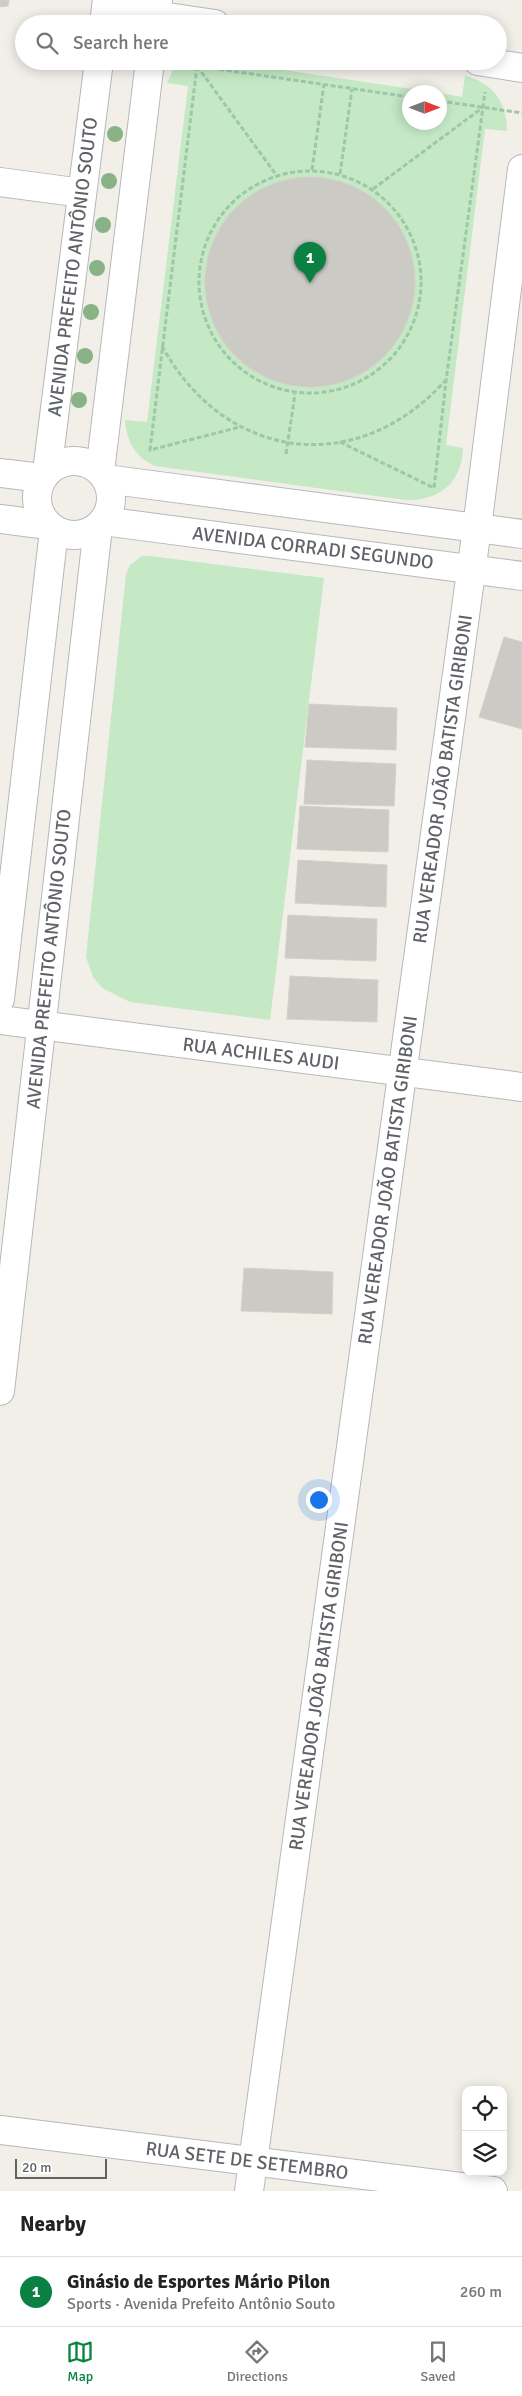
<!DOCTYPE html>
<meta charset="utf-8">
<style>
body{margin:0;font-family:Signika,sans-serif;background:#f6f6f6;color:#222}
.controls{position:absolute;right:15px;bottom:15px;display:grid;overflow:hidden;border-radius:10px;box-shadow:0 2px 12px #0003}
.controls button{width:45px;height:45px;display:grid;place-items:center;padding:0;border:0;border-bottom:1px solid #e0e0e0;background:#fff;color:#222;font:25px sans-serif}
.compass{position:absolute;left:402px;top:85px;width:45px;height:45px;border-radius:50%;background:#fff;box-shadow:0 2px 12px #0003;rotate:90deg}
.scale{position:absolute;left:15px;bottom:12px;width:92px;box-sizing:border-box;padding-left:5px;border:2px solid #5f6368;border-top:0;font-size:14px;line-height:18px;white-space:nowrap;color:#5f6368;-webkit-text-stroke:4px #fff;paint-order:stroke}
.you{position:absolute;left:318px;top:1499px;width:18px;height:18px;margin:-12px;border:4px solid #fff;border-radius:50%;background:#1a73e8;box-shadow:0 0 0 8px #1a73e833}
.badge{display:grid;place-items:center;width:32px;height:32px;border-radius:50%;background:#0b8043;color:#fff;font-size:16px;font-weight:700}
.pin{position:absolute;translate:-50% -41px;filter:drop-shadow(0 1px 2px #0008)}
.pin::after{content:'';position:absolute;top:26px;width:18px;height:15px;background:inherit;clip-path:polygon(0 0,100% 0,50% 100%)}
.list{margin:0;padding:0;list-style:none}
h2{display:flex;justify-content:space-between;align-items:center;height:65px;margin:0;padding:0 20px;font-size:21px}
h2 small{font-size:16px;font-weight:400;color:#767676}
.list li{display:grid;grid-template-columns:32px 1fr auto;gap:15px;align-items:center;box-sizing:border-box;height:70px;padding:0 20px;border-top:1px solid #e0e0e0}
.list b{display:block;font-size:19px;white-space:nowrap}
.list p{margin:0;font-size:16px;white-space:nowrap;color:#767676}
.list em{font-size:16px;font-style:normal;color:#767676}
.icon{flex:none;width:28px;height:28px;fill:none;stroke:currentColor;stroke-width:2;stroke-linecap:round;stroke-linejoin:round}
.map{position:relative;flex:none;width:522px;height:2191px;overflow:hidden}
.search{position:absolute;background:#fff;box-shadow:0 2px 12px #0003;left:15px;right:15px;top:15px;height:55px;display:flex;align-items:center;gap:12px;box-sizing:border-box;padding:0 18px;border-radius:28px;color:#767676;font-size:19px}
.sheet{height:135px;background:#fff}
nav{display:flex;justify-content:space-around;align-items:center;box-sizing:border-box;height:70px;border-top:1px solid #e0e0e0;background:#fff;font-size:14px;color:#767676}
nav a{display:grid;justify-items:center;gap:2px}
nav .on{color:#0b8043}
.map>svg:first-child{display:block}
</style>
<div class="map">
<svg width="522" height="2191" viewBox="0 0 522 2191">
<rect width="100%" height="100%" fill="#f1efe8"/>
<g fill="#c5e8c5">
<path d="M177,61H222L433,92H410V122H440V93L462,97L465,76C493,83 507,102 507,131L485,129L446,445L463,448C462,482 440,501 406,500L155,466C135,457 127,442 125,420L147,422L188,86L167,83Z"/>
<path d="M142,556H150L324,578L270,1020L130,1002L102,988L93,977L86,957L126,574L130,565Z"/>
</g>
<g fill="#cccac5" stroke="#d6d1c6">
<path d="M0,0H9L8,6L0,7Z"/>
<circle cx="310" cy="282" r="105"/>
<path d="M504,637L522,642V729L479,717Z"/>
<path d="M309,704L397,708L396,750L305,747Z"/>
<path d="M307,760L396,764L394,806L304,804Z"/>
<path d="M300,806L389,810L388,852L297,849Z"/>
<path d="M298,860L387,865L386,907L295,903Z"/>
<path d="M288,915L377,919L376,961L285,958Z"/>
<path d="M290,976L378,980L377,1022L287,1019Z"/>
<path d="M244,1268L333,1272L332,1314L241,1311Z"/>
</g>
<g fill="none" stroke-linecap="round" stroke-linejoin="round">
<g stroke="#b5b8bc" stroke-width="30">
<g id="minor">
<path d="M106,8L215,24"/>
<path d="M478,61L522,68"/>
<path d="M0,182L82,193"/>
<path d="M0,1020L522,1087"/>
<path d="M0,2130L493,2191"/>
<path d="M249,2191L477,528L522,169"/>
</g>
</g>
<g stroke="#b5b8bc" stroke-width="30">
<g id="tertiary">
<path d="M104,24L107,0"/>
<path d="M155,24L158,0"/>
<circle cx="74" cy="498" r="37"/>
<path d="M100,471L150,61"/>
<path d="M47,472L99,61"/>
<path d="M0,473L42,478"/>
<path d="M106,479L522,534"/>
<path d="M0,519L48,525"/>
<path d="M103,521L522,576"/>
<path d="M0,999L54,530"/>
<path d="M0,1391L98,527"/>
</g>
</g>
<g stroke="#9cc7a9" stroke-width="3" stroke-dasharray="5 2.5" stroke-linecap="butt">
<path d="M197,66L150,450L240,427"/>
<path d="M197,66L410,97"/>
<path d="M197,66L277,176"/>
<path d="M440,101L522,113"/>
<path d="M312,170L324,84"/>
<circle cx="310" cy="282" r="111"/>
<path d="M340,174L352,89"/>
<path d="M373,189L482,108"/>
<path d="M162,346C225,461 356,479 445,381"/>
<path d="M340,442L434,488L446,381L485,92"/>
<path d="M286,454L295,394"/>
</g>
<use href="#minor" stroke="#fff" stroke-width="28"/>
<use href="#tertiary" stroke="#fff" stroke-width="28"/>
</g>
<g fill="#89b387">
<circle cx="115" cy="134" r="8"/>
<circle cx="109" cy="181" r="8"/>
<circle cx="103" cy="225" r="8"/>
<circle cx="97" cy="268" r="8"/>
<circle cx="91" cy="312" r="8"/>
<circle cx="85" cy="356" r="8"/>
<circle cx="79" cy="400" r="8"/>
</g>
<g text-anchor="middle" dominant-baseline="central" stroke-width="4" stroke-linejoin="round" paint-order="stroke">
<g font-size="19" fill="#5f6368" stroke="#fff">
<text transform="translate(73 267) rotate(-83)">AVENIDA PREFEITO ANTÔNIO SOUTO</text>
<text transform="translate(313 548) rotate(7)">AVENIDA CORRADI SEGUNDO</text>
<text transform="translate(443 779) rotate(-82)">RUA VEREADOR JOÃO BATISTA GIRIBONI</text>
<text transform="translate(49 959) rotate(-84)">AVENIDA PREFEITO ANTÔNIO SOUTO</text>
<text transform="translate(261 1054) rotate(7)">RUA ACHILES AUDI</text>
<text transform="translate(388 1180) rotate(-82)">RUA VEREADOR JOÃO BATISTA GIRIBONI</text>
<text transform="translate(319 1686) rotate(-82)">RUA VEREADOR JOÃO BATISTA GIRIBONI</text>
<text transform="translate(247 2161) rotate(7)">RUA SETE DE SETEMBRO</text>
</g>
</g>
</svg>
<div class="controls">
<button><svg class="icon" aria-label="locate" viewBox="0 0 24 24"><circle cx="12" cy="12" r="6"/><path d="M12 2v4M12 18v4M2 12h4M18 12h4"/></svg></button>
<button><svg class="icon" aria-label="layers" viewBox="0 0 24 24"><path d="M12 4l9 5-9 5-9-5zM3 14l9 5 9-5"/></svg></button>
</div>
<svg class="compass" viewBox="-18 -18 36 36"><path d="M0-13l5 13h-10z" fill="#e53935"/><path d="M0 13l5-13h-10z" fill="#767676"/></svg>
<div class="scale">20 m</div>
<div class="you"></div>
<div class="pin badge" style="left:310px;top:283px">1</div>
<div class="search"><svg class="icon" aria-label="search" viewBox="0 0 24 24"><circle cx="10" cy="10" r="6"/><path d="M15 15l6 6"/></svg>Search here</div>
</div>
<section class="sheet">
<h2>Nearby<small></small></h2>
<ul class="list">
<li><span class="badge">1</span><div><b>Ginásio de Esportes Mário Pilon</b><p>Sports · Avenida Prefeito Antônio Souto</p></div><em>260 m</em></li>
</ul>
</section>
<nav>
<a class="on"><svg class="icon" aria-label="map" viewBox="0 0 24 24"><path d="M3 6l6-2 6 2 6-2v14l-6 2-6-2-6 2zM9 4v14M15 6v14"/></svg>Map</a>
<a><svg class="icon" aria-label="directions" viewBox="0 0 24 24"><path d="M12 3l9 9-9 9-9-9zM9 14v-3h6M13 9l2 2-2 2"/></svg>Directions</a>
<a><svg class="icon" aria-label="saved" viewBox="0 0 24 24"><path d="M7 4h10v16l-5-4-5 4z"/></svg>Saved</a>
</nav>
